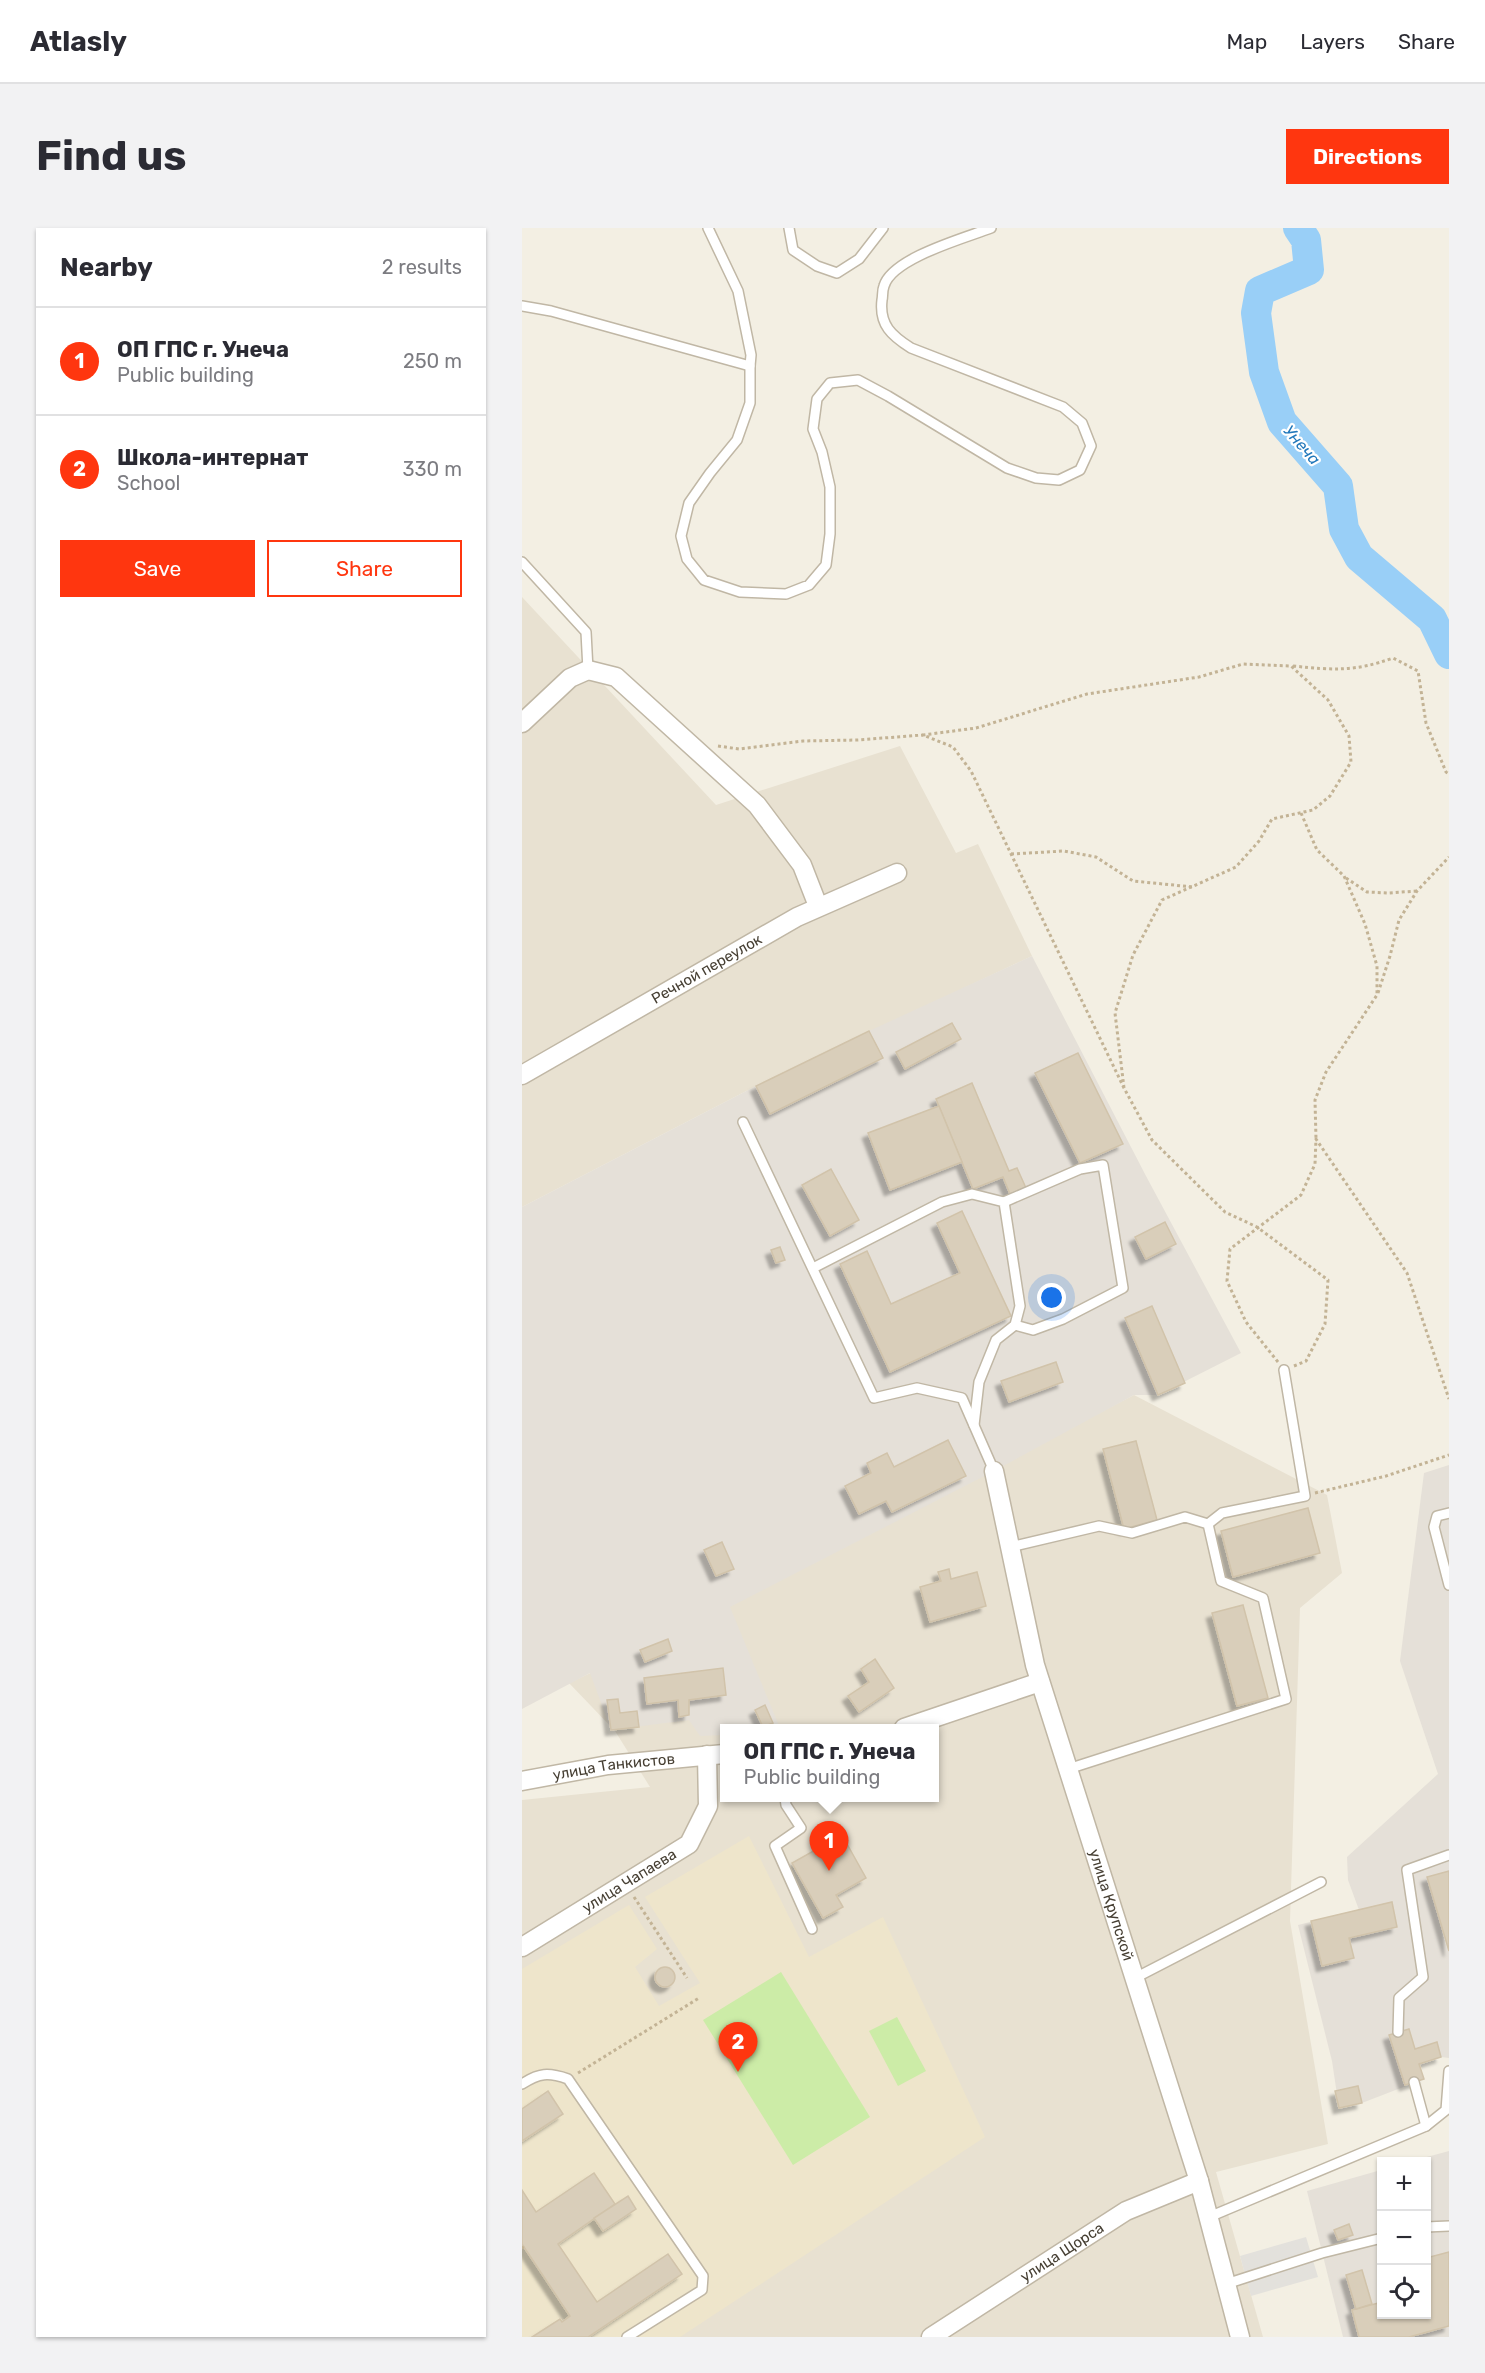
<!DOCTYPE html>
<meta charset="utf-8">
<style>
body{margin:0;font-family:Rubik,sans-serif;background:#f2f2f3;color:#2b2b33}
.controls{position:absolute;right:18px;bottom:18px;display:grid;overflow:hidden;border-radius:0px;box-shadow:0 2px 4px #0004}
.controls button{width:54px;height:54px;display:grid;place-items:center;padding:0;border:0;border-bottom:2px solid #e1e1e2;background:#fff;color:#2b2b33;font:30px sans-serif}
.you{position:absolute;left:530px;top:1070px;width:21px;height:21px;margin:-15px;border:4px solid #fff;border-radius:50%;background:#1a73e8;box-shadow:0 0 0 9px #1a73e833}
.badge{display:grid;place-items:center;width:39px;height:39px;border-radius:50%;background:#ff360f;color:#fff;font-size:20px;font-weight:700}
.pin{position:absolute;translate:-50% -50px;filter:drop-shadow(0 2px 3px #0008)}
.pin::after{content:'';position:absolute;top:32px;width:21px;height:18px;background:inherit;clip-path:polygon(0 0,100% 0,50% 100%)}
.popup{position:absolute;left:198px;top:1496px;width:219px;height:78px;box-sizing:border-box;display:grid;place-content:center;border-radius:0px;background:#fff;filter:drop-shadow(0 2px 4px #0005);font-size:20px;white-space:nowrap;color:#7c7c81}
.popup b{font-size:22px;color:#2b2b33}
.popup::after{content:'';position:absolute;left:50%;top:100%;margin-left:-12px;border:12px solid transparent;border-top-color:#fff}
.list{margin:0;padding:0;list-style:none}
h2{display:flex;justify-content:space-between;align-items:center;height:78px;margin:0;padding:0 24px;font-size:26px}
h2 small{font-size:20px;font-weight:400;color:#7c7c81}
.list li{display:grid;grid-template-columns:39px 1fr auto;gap:18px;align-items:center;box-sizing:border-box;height:108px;padding:0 24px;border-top:2px solid #e1e1e2}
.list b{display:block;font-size:22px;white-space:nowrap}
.list p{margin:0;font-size:20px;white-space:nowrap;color:#7c7c81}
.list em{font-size:20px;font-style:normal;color:#7c7c81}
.actions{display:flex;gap:12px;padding:18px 24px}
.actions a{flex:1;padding:14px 0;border:2px solid #ff360f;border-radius:0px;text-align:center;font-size:21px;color:#ff360f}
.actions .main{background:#ff360f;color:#fff}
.icon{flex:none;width:33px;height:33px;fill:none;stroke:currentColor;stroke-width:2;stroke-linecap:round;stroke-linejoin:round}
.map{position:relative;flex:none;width:927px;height:2109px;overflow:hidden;border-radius:0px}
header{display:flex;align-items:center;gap:36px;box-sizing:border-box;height:84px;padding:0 30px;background:#fff;border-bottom:2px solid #e1e1e2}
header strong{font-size:28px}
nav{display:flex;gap:33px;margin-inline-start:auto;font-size:21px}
.intro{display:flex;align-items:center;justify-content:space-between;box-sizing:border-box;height:144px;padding:0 36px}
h1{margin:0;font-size:42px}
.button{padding:15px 27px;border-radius:0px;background:#ff360f;color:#fff;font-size:21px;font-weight:700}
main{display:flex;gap:36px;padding:0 36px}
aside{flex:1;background:#fff;border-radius:0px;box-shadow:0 2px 4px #0004}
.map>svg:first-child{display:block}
</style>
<header>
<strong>Atlasly</strong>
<nav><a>Map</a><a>Layers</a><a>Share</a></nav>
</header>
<div class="intro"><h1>Find us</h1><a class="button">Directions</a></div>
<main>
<aside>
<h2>Nearby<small>2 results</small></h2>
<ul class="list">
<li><span class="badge">1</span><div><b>ОП ГПС г. Унеча</b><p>Public building</p></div><em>250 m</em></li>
<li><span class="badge">2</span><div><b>Школа-интернат</b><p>School</p></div><em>330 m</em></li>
</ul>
<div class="actions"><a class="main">Save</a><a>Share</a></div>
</aside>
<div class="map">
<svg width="927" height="2109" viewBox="0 0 927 2109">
<defs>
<filter id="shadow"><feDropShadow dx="-5.5" dy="5.5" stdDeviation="1.5" flood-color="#0004"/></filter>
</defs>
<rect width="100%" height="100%" fill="#f3efe3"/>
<g fill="#e8e1d1" fill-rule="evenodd">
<path d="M0,369L194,577L378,518L434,625L456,616L510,728L234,858L0,979Z"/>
<path d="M612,1167L805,1267L820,1345L778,1380L768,1693L806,1916L694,1944L741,2109H0V1572L128,1559L93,1503L47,1455L118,1422ZM202,1500H412V1570H202Z"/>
</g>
<g fill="#e5e0d8">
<path d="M510,728L624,948L719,1125L636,1167H612L472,1243L208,1379L258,1500H202V1507L178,1508L167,1492L89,1502L68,1445L0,1481V979L234,858L347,803Z"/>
<path d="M927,1237V1830L919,1829L897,1836L902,1851L840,1875L817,1880L810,1833L776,1697L837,1682L826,1652L825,1629L916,1546L878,1433L902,1245Z"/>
<path d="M927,1923V2109H821L785,1963L859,1942L860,2086H904V1934L890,1933Z"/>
</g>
<path fill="#eee5cb" d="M227,1608L287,1729L361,1689L463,1909L158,2109H0V1741L107,1677L135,1721L113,1739L137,1778L178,1755L123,1669Z"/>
<g fill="#cceca7">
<path d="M259,1744L348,1889L271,1937L181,1792Z"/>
<path d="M375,1789L404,1843L376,1858L347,1803Z"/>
</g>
<path fill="#e3e1dc" d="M784,2009L796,2049L729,2068L718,2028Z"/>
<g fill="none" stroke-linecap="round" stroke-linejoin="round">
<path stroke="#99cff7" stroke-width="30" d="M776,0L784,12L787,42L738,63L734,85L742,144L760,194L816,258L822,301L837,329L910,391L927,426"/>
</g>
<g fill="#d9ceba" stroke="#d1c3aa" stroke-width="1.5" filter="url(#shadow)">
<path d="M430,795L439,811L383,841L374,824Z"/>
<path d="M347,803L361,830L248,886L234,858Z"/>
<path d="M556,825L601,916L558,935L513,845Z"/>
<path d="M450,855L487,943L495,940L504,960L488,966L481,949L451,961L414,871Z"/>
<path d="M417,878L440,934L368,962L346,905Z"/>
<path d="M309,941L337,992L308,1008L280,957Z"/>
<path d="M440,983L489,1088L368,1144L318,1036L345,1023L369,1076L438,1045L415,995Z"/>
<path d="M643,994L654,1016L624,1031L613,1009Z"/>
<path d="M258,1019L263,1032L254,1035L249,1022Z"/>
<path d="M630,1078L663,1155L636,1167L603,1090Z"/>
<path d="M534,1134L541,1154L487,1174L479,1153Z"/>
<path d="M426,1212L444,1248L370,1284L364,1273L337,1286L323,1258L349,1245L345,1235L365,1225L372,1239Z"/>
<path d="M614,1213L635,1292L602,1301L581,1221Z"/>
<path d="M786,1280L798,1325L711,1349L699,1303Z"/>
<path d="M200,1314L212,1341L194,1348L182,1322Z"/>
<path d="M427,1341L429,1351L455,1344L464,1378L408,1394L398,1359L419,1353L416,1344Z"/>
<path d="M721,1377L746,1470L715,1478L690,1385Z"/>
<path d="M146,1411L150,1423L123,1434L118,1422Z"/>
<path d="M353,1431L372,1460L337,1484L326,1468L347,1454L339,1441Z"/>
<path d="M201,1440L204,1467L167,1472V1487L157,1489L156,1472L125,1476L122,1450Z"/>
<path d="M96,1471L98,1485L115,1483L117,1499L89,1502L85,1472Z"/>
<path d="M243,1477L251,1495L241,1499L233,1482Z"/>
<path d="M320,1607L344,1650L314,1667L321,1679L301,1690L270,1635Z"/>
<path d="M927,1643V1723L905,1649Z"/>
<path d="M870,1674L875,1699L827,1710L832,1730L800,1738L789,1693Z"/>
<circle cx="143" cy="1749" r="10"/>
<path d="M887,1801L893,1821L915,1814L919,1829L897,1836L902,1851L883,1857L867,1807Z"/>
<path d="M836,1858L840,1875L817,1880L813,1863Z"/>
<path d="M26,1863L41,1886L0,1913V1881Z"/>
<path d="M72,1945L93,1976L36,2016L75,2074L146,2026L160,2046L66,2109H10L38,2091L40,2094L48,2088L0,2016V1962L14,1984Z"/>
<path d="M106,1968L114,1981L81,2003L72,1990Z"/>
<path d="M827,1996L831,2007L816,2012L812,2002Z"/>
<path d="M927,2024V2098L887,2109H837L830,2082L860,2074V2086H904V2061L908,2060L904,2047V2030Z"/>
<path d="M840,2042L850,2076L834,2081L824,2047Z"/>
</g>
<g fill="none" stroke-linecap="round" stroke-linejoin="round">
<g stroke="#c0b7a5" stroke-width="12">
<g id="lane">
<path d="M186,0L216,63L229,127L228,138V175L215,212L188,245L167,275L159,308L165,331L182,352L218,364L264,366L287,357L304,337L308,306V259L300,224L291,201L295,171L308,155L336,152L366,168L485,240L514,250L537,252L558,242L569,218L560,195L541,179L389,120C370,108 357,97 360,72C361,68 360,63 362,58C370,30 443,10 469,0"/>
<path d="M267,0L271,22L295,38L315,45L337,31L361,0"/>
<path d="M0,78L29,83L228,138"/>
<path d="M0,334L64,404L66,442"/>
<path d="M221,894L352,1170L395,1160L440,1170L472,1243"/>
<path d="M482,974L558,941L581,937L601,1060L541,1091L511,1102L493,1097"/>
<path d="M291,1040L420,974L450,966L482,974L498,1078L493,1097L474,1112L457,1154L452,1197"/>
<path d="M927,1285L915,1288L912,1299L927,1357"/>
<path d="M686,1296L700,1285L783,1268L762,1142"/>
<path d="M488,1319L577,1298L610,1305L663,1289L686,1296L699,1353L741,1370L764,1471L546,1541"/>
<path d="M263,1570L264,1577L279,1600L253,1618L290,1701"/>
<path d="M613,1750L799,1654"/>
<path d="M876,1804L877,1770L901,1749L885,1642L927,1627"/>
<path d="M892,1854L904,1898"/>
<path d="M0,1856C17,1845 26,1844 46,1851L181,2048L180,2062L105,2109"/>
<path d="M687,1989L904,1898L924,1882L927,1843"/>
<path d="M904,1999L927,1998"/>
<path d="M704,2056L800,2025L860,2010"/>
</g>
</g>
<g stroke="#c0b7a5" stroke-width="21">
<g id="street">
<path d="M0,495L48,450L66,442L94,449L235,577L280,637L296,678"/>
<path id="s1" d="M0,847L275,689L375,645"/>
<path id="s2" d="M472,1243L513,1437L677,1953L718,2109"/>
<path d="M382,1500L518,1454"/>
<path id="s3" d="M0,1553L86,1537L202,1526"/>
<path id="s4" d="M0,1719L167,1616L186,1578L185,1527"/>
<path id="s5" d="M409,2109L604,1983L677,1953"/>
</g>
</g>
<g stroke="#c3b395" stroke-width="3" stroke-dasharray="3 3" stroke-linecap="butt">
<path d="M771,438C811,442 832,444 871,430L896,443L904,495L924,544L927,546"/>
<path d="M196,518L217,521L281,513L335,512L401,507"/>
<path d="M779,585L795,622L822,648L843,696L855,738V767L804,844L793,872L794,911"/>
<path d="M489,626L542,623L574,629L611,653L671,659"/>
<path d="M824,650L845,664L866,665L895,663"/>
<path d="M856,765L868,728L877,692L895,663L927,629"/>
<path d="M602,860L593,785L611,727L640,672L714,639L737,613L750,591L791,582L808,568L829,534L827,508L806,472L769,438L721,436L677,449L565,466L454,500L401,507L431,519L449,543L602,860L630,912L703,984L735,999L806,1052L803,1096L784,1133L772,1138"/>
<path d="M756,1134L724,1094L705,1053L708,1021L779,967L793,936L794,911L885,1045L927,1171"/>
<path d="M793,1265L864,1248L927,1227"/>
<path d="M112,1669L165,1750"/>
<path d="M56,1845L177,1770"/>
<path d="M0,2021L1,2018"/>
</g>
<use href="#lane" stroke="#fff" stroke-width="9"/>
<use href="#street" stroke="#fff" stroke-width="18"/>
</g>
<g text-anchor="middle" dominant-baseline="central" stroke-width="4.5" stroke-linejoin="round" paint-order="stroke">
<g font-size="15" fill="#463f33" stroke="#fff">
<text stroke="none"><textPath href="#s1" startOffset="213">Речной переулок</textPath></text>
<text stroke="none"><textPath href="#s3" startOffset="93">улица Танкистов</textPath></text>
<text stroke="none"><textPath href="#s4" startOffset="126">улица Чапаева</textPath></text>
<text stroke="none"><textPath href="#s2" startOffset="450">улица Крупской</textPath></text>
<text stroke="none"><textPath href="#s5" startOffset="156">улица Щорса</textPath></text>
</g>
<g font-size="16" font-style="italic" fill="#2278bb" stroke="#fff">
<text transform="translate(780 217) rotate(49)">Унеча</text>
</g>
</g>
</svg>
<div class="controls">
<button>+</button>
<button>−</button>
<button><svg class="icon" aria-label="locate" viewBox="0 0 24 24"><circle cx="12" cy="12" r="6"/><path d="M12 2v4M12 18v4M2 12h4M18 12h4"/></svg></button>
</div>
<div class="you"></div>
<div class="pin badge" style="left:307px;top:1643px">1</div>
<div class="popup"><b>ОП ГПС г. Унеча</b>Public building</div>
<div class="pin badge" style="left:216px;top:1844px">2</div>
</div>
</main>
